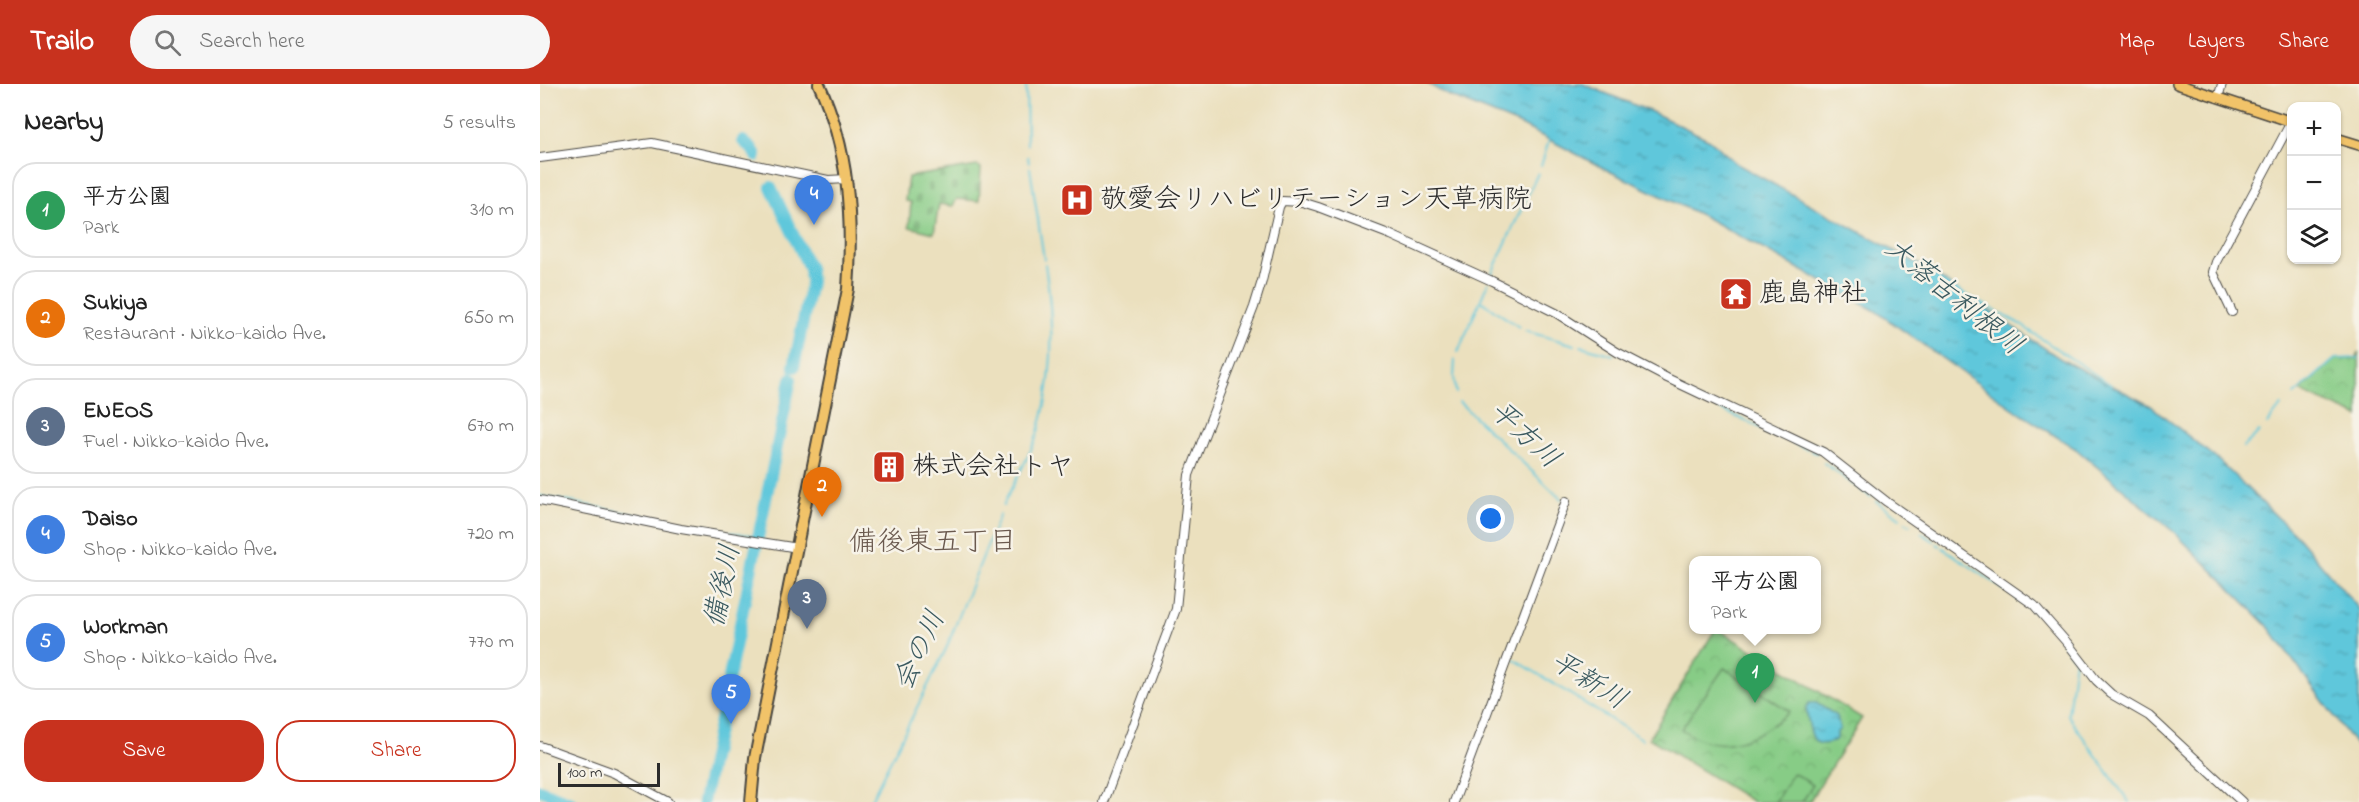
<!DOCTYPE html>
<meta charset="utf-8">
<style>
body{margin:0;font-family:"Indie Flower","Klee One",sans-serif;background:#f6f6f6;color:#222}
.controls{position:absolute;right:18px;top:18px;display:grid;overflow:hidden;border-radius:12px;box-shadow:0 2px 4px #0004}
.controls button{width:54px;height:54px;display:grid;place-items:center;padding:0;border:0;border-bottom:2px solid #e0e0e0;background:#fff;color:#222;font:30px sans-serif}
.scale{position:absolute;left:18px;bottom:15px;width:102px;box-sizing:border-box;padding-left:6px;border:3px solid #2b2b2b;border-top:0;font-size:16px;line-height:21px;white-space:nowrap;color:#2b2b2b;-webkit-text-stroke:4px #f7f3e8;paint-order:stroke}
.you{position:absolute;left:951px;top:435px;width:21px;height:21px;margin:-15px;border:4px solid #fff;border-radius:50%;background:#1a73e8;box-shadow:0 0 0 9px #1a73e833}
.badge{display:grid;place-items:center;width:39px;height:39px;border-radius:50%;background:#c8321e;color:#fff;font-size:20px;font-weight:700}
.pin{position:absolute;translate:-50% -50px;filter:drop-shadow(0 2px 3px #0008)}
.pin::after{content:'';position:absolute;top:32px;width:21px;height:18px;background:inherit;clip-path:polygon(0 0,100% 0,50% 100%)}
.popup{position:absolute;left:1149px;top:472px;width:132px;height:78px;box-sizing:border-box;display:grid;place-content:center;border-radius:12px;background:#fff;filter:drop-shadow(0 2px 4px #0005);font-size:20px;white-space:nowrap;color:#767676}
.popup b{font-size:22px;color:#222}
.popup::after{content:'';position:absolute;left:50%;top:100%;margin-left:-12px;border:12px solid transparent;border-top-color:#fff}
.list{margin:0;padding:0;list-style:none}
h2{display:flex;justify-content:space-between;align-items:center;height:78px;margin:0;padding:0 24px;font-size:26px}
h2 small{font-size:20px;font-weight:400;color:#767676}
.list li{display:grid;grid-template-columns:39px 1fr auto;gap:18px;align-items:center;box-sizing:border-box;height:96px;margin:0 12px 12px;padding:0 12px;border:2px solid #e0e0e0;border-radius:24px}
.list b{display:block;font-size:22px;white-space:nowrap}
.list p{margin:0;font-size:20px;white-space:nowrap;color:#767676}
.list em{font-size:20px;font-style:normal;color:#767676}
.actions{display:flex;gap:12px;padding:18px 24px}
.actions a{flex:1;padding:14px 0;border:2px solid #c8321e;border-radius:24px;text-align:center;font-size:21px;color:#c8321e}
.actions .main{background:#c8321e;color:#fff}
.icon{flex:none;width:33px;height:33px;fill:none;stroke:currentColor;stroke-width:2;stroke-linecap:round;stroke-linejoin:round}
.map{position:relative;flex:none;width:1819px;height:718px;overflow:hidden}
header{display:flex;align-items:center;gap:36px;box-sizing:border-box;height:84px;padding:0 30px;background:#c8321e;color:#fff}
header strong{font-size:28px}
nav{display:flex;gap:33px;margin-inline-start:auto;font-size:21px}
.search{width:420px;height:54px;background:#f6f6f6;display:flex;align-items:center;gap:15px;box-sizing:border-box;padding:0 21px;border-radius:33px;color:#767676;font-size:22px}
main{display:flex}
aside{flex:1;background:#fff}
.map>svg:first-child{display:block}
</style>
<header>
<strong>Trailo</strong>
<div class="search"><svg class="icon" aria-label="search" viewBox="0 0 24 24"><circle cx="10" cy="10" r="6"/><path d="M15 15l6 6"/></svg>Search here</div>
<nav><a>Map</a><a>Layers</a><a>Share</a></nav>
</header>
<main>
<aside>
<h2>Nearby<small>5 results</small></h2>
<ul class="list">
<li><span class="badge" style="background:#2e9e5b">1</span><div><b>平方公園</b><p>Park</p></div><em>310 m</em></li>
<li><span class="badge" style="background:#e8710a">2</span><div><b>Sukiya</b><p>Restaurant · Nikko-kaido Ave.</p></div><em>650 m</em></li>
<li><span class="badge" style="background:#5c6f8a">3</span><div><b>ENEOS</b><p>Fuel · Nikko-kaido Ave.</p></div><em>670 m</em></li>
<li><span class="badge" style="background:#3f7fe0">4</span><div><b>Daiso</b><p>Shop · Nikko-kaido Ave.</p></div><em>720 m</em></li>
<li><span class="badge" style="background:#3f7fe0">5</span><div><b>Workman</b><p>Shop · Nikko-kaido Ave.</p></div><em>770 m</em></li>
</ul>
<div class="actions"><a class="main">Save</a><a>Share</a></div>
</aside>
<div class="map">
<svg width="1819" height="718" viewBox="0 0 1819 718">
<defs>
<pattern id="cemetery-stones" width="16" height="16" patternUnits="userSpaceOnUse" patternTransform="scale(1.5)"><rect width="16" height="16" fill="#87cc86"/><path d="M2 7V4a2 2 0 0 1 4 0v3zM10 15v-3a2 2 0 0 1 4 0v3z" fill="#75af74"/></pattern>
<pattern id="park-crowns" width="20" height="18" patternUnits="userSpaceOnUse" patternTransform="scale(1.5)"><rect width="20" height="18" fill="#87cc86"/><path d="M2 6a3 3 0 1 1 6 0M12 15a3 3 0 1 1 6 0" fill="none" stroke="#75af74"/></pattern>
<pattern id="water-ripples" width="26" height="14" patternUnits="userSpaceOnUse" patternTransform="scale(1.5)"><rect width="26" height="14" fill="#5fc7db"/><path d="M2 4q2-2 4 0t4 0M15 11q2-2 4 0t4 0" fill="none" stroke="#4fa2b2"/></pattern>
</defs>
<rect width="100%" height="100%" fill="#f7f3e8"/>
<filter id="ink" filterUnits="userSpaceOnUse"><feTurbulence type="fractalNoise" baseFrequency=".0167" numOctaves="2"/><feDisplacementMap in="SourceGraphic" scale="12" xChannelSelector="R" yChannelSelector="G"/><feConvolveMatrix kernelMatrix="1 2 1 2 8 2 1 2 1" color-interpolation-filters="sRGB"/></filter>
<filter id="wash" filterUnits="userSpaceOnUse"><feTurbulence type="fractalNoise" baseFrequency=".008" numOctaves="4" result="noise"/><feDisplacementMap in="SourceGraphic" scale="24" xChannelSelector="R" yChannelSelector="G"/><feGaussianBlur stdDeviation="1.35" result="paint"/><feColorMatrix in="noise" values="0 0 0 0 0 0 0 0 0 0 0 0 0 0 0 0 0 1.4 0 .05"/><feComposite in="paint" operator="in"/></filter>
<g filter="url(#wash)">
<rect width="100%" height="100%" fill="#ebe0be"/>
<path fill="url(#cemetery-stones)" stroke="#597c58" stroke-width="1.5" d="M437,82L441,84L439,117L417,115L413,122L399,120L394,149L369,143L371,118L365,117L368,93Z"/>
<g fill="url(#park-crowns)" stroke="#597c58" stroke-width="1.5">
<path d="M1819,268V333L1760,307L1795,275H1816Z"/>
<path d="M1175,546H1179L1322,634L1269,718H1213L1109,654Z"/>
</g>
<g fill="#87cc86" stroke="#597c58" stroke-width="1.5">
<path d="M1184,584L1249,627L1247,630C1214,656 1180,673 1141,645Z"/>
<path d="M1253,689L1273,701L1262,718H1235Z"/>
</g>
<g fill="url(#water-ripples)" stroke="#457983" stroke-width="1.5">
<path d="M888,0H1043L1114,29L1170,56L1197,80L1380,181L1521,275L1611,322L1679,377L1758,453L1819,525V666L1727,541L1635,449L1536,365L1481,330L1334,226L1163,132L1069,87L981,41L907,11Z"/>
<path d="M1269,619H1276L1297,632L1300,645L1297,648V655C1269,671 1270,643 1266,624Z"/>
</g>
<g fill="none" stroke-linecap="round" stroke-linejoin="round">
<g stroke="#5fc7db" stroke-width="2">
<path d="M486,0L487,61"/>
<path d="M488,73L489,79"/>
<path d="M1001,82L1010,53"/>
<path d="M490,84L504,175"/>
<path d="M952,189L998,89"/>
<path d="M1402,198L1478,239L1571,301"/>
<path d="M941,217L979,243"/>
<path d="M985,247L1035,261"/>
<path d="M1041,262L1073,271"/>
<path d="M918,268L948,199"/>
<path d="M915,276L914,293L916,309"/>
<path d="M1754,311L1795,275L1818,274"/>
<path d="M919,318L1021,415"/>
<path d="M1178,324L1234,350"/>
<path d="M1727,340L1741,322"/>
<path d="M1238,352L1242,354"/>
<path d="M1246,355L1249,357"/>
<path d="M1252,358L1267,365"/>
<path d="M1703,363L1719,348"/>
<path d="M1271,367L1277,369"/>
<path d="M1284,379L1331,413"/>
<path d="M0,412L174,446L217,452"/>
<path d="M1336,417L1360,434"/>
<path d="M463,422C473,398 489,375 497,351C515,296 514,235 505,180"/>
<path d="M1365,438L1370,441"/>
<path d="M1381,449L1394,457"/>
<path d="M1397,460L1400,462"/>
<path d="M1403,464L1465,506"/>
<path d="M1476,514L1496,529"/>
<path d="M1522,558L1535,575L1528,631L1532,637"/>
<path d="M974,575L1102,655"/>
<path d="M1533,639L1589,718"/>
<path d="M330,718L406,565L460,430"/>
</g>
<g stroke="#5fc7db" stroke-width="12">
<path d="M203,57L212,65L216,72"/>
<path d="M231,103L269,184L271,198L254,283"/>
<path d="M0,706L31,718"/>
<path d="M163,718L251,295"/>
</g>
</g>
</g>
<g filter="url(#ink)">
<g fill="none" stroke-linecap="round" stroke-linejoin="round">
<g stroke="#484641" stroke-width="10">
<g id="minor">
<path d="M1678,14L1682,0"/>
<path d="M0,74L112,59L288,96L307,95"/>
<path d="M1692,228L1673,188L1676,178L1751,38"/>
<path d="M0,416L141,445L258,464"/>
<path d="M0,662L74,689L128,718"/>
<path d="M564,718L636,525L649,391L714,223L722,197L739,123L742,117L762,118L778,123L851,151L952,197L1016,229L1077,268L1127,294L1283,368L1347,418L1494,521L1529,561L1556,596L1571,610L1609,632L1702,718"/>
<path d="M914,718L1026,417"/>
</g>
</g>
<g stroke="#484641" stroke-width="12">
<g id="major">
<path d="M1637,0L1752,38"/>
<path d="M1796,54L1819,61"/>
</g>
</g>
<g stroke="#484641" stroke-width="14">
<path id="highway" d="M211,718L215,674L308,205C313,134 309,65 279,0"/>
</g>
<use href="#minor" stroke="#fff" stroke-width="8"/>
<use href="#major" stroke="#f1c369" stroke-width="9"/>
<use href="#highway" stroke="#f1c369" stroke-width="10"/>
</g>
</g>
<defs>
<g id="hospital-square" transform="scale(1.725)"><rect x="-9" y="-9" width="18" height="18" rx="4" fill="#c8321e" stroke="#f7f3e8"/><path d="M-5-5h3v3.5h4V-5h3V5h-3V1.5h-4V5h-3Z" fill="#fff"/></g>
<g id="temple-square" transform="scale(1.725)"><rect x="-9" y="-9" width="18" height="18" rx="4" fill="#c8321e" stroke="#f7f3e8"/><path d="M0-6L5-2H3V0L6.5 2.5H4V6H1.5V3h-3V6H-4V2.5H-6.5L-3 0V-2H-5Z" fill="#fff"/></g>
<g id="building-square" transform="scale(1.725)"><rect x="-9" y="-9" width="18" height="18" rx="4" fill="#c8321e" stroke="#f7f3e8"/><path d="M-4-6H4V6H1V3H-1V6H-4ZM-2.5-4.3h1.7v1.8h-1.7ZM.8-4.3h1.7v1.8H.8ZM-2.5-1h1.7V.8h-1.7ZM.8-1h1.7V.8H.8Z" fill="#fff"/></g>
</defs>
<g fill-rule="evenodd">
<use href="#hospital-square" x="537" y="116"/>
<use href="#temple-square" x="1196" y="210"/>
<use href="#building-square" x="349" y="383"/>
</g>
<g text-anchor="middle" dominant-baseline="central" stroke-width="5" stroke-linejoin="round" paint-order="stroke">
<g font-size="27" fill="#2b2b2b" stroke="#f7f3e8" text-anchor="start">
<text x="560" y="116">敬愛会リハビリテーション天草病院</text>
<text x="1219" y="210">鹿島神社</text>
<text x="372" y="383">株式会社トヤ</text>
</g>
<g font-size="28" font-style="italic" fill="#3b5a60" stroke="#f7f3e8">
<text transform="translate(1413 214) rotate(39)">大落古利根川</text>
<text transform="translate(984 352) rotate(43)">平方川</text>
<text transform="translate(184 502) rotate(-78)">備後川</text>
<text transform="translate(381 567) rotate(-65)">会の川</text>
<text transform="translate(1048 598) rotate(32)">平新川</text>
</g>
<g font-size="28" fill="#6b5a4f" stroke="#f7f3e8">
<text x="393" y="459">備後東五丁目</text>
</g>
</g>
</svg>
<div class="controls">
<button>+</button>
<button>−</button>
<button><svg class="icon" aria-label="layers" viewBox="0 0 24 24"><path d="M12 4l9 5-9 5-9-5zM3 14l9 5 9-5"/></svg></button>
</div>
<div class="scale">100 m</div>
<div class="you"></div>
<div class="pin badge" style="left:1215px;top:619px;background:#2e9e5b">1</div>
<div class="popup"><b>平方公園</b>Park</div>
<div class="pin badge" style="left:282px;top:433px;background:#e8710a">2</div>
<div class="pin badge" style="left:267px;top:545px;background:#5c6f8a">3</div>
<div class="pin badge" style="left:274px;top:141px;background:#3f7fe0">4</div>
<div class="pin badge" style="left:191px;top:640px;background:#3f7fe0">5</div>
</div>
</main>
